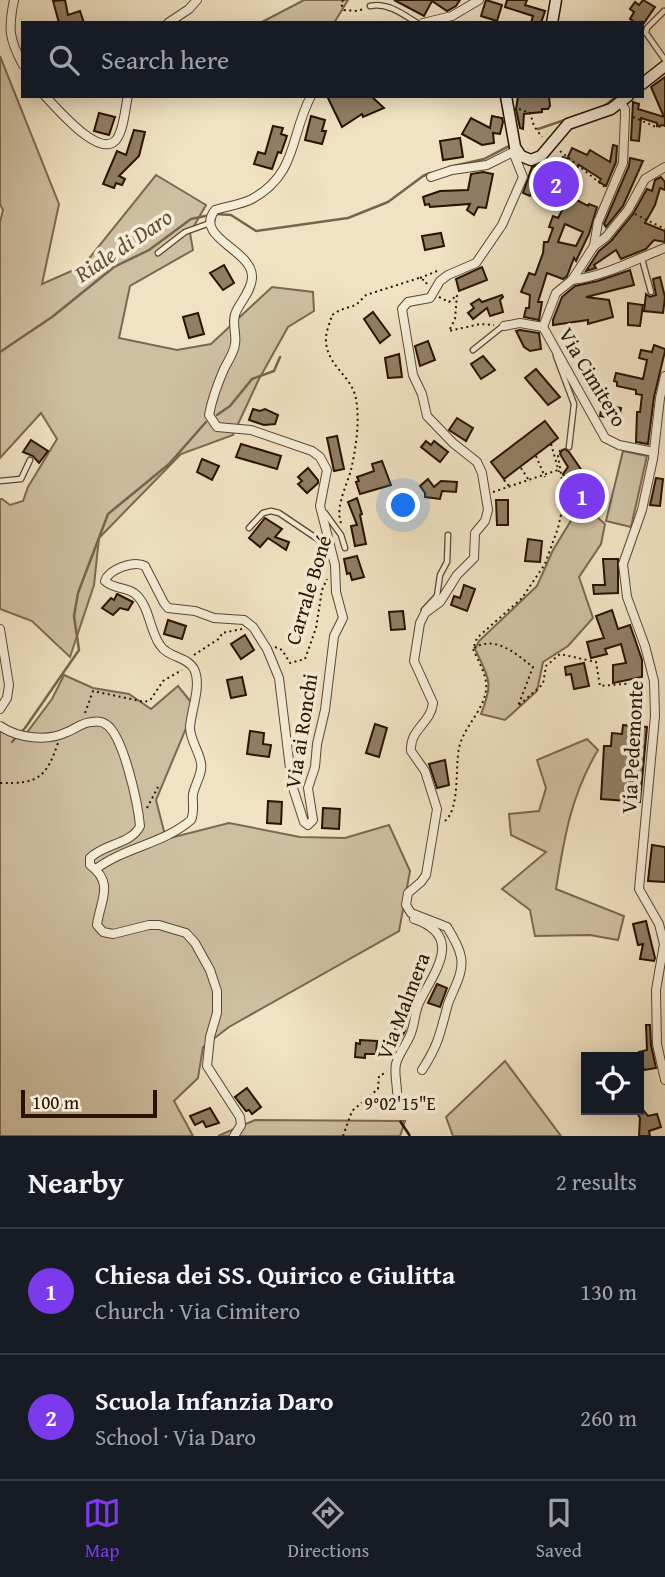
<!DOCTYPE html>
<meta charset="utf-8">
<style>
body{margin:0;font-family:"Gentium Book Plus",serif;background:#242831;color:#f1f3f6}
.controls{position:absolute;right:21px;bottom:21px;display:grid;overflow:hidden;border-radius:0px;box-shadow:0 4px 18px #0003}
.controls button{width:63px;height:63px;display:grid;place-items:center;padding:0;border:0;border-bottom:2px solid #363941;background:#171b24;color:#f1f3f6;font:35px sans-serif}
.scale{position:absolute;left:21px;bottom:18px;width:136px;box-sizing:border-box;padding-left:7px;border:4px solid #281200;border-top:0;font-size:19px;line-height:24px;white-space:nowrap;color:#281200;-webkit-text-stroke:5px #f5ecd7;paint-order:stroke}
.you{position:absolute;left:404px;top:506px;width:24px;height:24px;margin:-18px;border:5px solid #fff;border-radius:50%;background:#1a73e8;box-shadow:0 0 0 10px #1a73e833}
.badge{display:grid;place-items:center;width:46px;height:46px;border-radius:50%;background:#7c3aed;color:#fff;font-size:23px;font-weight:700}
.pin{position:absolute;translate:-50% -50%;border:4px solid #fff;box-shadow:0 2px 7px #0006}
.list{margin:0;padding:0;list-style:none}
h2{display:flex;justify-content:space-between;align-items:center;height:91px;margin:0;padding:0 28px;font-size:30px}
h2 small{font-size:23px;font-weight:400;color:#9ea1a6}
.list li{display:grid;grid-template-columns:46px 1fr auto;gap:21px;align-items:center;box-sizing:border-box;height:126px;padding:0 28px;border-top:2px solid #363941}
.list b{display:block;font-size:26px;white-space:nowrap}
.list p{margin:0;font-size:23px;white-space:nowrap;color:#9ea1a6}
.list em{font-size:23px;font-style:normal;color:#9ea1a6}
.icon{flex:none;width:38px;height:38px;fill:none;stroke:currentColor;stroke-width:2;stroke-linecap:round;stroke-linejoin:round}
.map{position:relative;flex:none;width:665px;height:1136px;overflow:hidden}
.search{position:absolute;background:#171b24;box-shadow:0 4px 18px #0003;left:21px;right:21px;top:21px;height:77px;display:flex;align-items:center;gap:18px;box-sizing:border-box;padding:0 24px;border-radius:0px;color:#9ea1a6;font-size:26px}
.sheet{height:343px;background:#171b24}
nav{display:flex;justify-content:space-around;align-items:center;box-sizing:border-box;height:98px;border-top:2px solid #363941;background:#171b24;font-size:19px;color:#9ea1a6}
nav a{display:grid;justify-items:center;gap:4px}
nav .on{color:#7c3aed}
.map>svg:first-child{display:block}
</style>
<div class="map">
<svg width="665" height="1136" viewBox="0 0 665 1136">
<rect width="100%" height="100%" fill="#f0e2c2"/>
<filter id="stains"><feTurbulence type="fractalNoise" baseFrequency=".00286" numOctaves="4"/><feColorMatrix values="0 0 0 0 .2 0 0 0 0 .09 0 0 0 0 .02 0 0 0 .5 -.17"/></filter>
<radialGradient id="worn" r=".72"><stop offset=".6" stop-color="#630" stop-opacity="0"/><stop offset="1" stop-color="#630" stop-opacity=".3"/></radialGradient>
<g fill="#cebfa1" stroke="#7b6850" stroke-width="2">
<path d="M304,0H348L334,23H260Z"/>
<path d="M0,56L59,204L42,284L83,266L156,175L206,205L190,233L193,250L130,286L119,338L177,350L211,344L272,287L313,292L314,311L288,327L258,381L233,435L181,454L99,538L94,585L70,657L32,621L0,609V499H2L10,505L23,501L28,487L57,439L41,413L0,458V222L3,210L0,204Z"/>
<path d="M623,451L647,456L631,527L606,521Z"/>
<path d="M596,516L605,524L601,544L579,577L593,618L568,646L543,662L537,691L505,720L481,714C494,682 489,679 475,649L479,641L537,586L553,550L572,519Z"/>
<path d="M64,675L93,688L129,694L151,709L178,686L195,707L156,800L166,839L229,823L300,837L345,838L389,825L410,871L399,931L229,1027L203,1047L198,1078L174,1101L193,1136H0V730L22,739L52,699Z"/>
<path d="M587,739L598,750C571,795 564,838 556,889L624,916L618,940L590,935L535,936L530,910L502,889L546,852L511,835L509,814L539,811L546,788L537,760Z"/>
<path d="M505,1061L561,1136H453L446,1117Z"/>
<path d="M255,1120L405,1121L400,1136H218Z"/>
</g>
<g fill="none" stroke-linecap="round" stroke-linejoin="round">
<g stroke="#77644d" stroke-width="2.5">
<path d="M538,129L603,107L617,96"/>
<path d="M449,167L484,159L511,145"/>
<path d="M216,214L231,215L256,231L348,218L388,202L423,176L430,173"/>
<path d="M0,352L52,317L114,267L149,250L191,219L210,215"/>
<path d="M217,415L230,406L252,379L274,371L280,357"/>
<path d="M12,742L25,728L79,650L74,616L78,593L108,514L169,464L206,422"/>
</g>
</g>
<g fill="#907e65" stroke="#281200" stroke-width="2" fill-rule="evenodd">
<path d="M65,0L68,15L80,11L84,23H59L53,1Z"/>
<path d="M394,0H460L456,6L447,11L432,1L424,16Z"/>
<path d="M486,0L502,5L497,21L481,16Z"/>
<path d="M507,0H527L525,5L545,11L541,23H531L533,16L505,7Z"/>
<path d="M643,0L655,7L644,23H636L630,19L634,12L630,9L635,2L639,5Z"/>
<path d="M665,77V125L657,126V123L641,118L639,141L631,140L633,102L639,104L638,109L664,117L651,87Z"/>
<path d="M327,96H371L384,108L363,117L362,114L342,127Z"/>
<path d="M518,96H549L550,106L548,109H542V112L524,114L523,129L520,128L516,109Z"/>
<path d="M99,113L115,117L109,135L94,131Z"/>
<path d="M311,116L325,120L322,131H326L322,144L305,140Z"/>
<path d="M492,116L502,118L503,122L500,134L493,133L494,143L482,145L462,134L471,118L490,128Z"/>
<path d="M273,126L283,128L281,134L287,136L281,153L278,152L272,169L254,164L258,152L265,154Z"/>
<path d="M134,130L145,132L139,156L119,176L125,179L122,185L116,183L114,188L103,184L117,151L126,155Z"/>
<path d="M460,138L463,157L443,160L440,141Z"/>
<path d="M613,145L617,146L616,162L606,186L599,182L601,179L579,165L563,192L543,181L542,183L537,180L530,196L523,193L532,167L543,164L555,170L563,157L567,159L572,148L587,155L590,150L610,162Z"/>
<path d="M630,158L643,161L623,206L606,227L604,224L629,166Z"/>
<path d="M483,172L493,174L486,208L478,207L474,215L467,210L470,204L430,207L429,204L425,205L423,197L440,191L468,190L471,174Z"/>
<path d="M661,177L665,182V190L660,188L655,205L645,223L665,231V242L654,240L646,249L621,259L616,250L594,265L596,268L586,271L599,251L611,241L633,214L647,189L652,191L655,180Z"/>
<path d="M567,195L588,206L589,204L597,207L589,234L576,261L574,258L567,276L563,279L547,273L538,302H542L539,320L524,317L526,308H529L530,295L521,292L529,273L535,275L543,253L544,242H548L553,228L549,227L553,216L558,218L566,203L563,202ZM565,224L583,232L576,246L558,242Z"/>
<path d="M441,233L444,246L425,250L422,236Z"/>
<path d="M224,265L234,283L223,290L210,273Z"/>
<path d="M482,267L487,280L459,291L456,279Z"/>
<path d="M630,270L634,285L586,297L609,300L613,317L588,324V320L553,325V320L562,297L575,286L598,281Z"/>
<path d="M660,277L665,297L663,313L644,311L646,294L650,297L656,295L653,279Z"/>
<path d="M502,295L503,297L500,300L503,312L490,316L487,308L473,319L468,313L474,308L471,304L479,299L482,302Z"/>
<path d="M628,303L643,305L640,326L628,325Z"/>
<path d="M373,312L390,335L380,343L364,319Z"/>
<path d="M198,313L204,334L189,338L183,317Z"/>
<path d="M520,330L539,333L541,349L530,351L524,347L516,331Z"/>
<path d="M428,341L435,360L420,366L415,346Z"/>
<path d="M654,345L665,349V351L654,397L648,444L636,442L637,412H640L642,395L636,394V390L617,386V382L614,381L616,373L643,379L647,360L639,358L641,350L652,352Z"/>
<path d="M399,354L402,377L388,378L385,358Z"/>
<path d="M483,356L495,370L481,379L471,364Z"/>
<path d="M536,369L560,397L548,405L525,378Z"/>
<path d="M602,404L621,408L619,420L600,416Z"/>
<path d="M253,409L260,411L265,409L278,415L275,424L264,425L249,420Z"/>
<path d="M457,418L473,428L466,441L449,430Z"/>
<path d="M545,421L558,438L504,479L491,462Z"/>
<path d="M337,436L344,469L334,471L327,438Z"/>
<path d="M31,440L48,451L39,463L33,456L23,452Z"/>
<path d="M426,441L431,445L434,441L448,452L440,462L421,447Z"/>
<path d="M241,444L281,456L277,469L236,457Z"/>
<path d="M565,449L569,452L587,478L594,479L592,506H588V512H578V505L574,504L576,477L568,482L563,474L568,467L560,454L562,450Z"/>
<path d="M202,459L219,466L212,480L197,472Z"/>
<path d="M382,461L391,485L360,494L356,482L359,481L357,477L374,471L372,464Z"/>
<path d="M308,468L318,480V483L307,493L298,484L302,481L298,477Z"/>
<path d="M656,478L663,479L660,506L650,505Z"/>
<path d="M428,479L434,487L441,481L457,482L456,492L442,491L440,499L425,497V493L420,486Z"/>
<path d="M357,498L362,514L360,515L366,544L355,546L351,526L357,525L348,502Z"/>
<path d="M496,500H508V525H497Z"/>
<path d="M265,518L282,529L275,537L289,542L286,550L268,538L260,547L249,538Z"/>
<path d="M528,539L542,541L540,562L525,561Z"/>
<path d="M357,556L364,577L352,580L350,573L347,574L344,559Z"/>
<path d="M603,559H618V593L594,594L593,585H605Z"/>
<path d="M464,585L475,589L467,611L451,605L454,596L460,598Z"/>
<path d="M117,594L133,602L128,610L120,608L113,615L102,608L111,598L114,600Z"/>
<path d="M612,610L618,629L630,625L642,660V677L613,683V665L626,663L621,644L605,649L607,654L591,658L587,642L604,638L596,616Z"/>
<path d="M403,611L405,629L391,630L389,612Z"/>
<path d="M168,620L186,626L182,639L164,634Z"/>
<path d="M245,635L254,650L241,659L231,644Z"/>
<path d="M584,663L589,686L574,689L571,674L566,675L565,667Z"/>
<path d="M242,677L246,695L231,698L227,680Z"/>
<path d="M375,724L387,728L379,757L366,753Z"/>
<path d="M623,725L647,727L640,802L601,799L604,746H611L612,733L622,734Z"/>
<path d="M250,731L264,733L263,744L271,745L269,757L247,754Z"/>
<path d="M445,760L449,785L437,788L429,764Z"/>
<path d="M268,801L282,802L281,824L267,823Z"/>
<path d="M323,808L340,809L339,829L322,828Z"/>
<path d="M652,845L665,847V882L648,881Z"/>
<path d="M646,921L655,958L654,961L640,959L643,944L638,945L633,924Z"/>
<path d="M437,984L447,988L440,1007L428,1003Z"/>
<path d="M407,1011L405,1031L398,1044H395V1012Z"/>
<path d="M646,1025H650L651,1045L656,1068L644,1070L639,1052L647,1050Z"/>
<path d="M360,1040L377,1041L376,1054H365V1058L355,1057L356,1043L360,1044Z"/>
<path d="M247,1088L261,1107L252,1114L249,1110L246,1111L235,1097Z"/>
<path d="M210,1108L219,1123L206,1127L203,1121L195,1125L190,1116Z"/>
<path d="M635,1110H643L648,1116L657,1114L661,1127L649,1131L650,1136H639L640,1118Z"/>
</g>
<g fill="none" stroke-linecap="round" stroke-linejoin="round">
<g stroke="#5a4630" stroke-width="7">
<g id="lane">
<path d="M370,6C387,2 403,14 417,23"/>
<path d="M664,11L647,28L646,33L665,60"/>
<path d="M158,253L185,232L210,223"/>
<path d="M642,259L651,292"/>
<path d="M473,350L503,326"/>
<path d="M556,356L574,404L569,447"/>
<path d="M0,481L21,479L30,460"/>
<path d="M325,513L341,535L345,548"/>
<path d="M249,528L263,513L271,511L279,513L328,546"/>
<path d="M424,610L437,596L440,575L447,562L448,535"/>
</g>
</g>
<g stroke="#5a4630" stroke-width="10">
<g id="street">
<path d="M14,0C8,29 9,39 23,65"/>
<path d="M168,23L189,9L197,0"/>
<path d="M423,23L452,16L479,0"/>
<path d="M45,96C57,108 99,159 116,140C124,130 125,108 128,96"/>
<path d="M431,177L452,170L487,165L517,150"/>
<path d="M594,246L606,237L628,210L645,179L665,167"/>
<path d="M572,280C605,276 634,260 665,248"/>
<path d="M504,326L520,323L543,327"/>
<path d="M543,327L556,293L572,280L594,246L598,222L623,163L625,115V109L620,102"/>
<path d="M543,327L605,438L619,445L654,452"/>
<path d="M665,376L660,398L653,459L642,510L623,564L627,597L645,646L654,681L655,716L639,889L659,924L664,944L656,990L657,1044L665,1080"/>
<path d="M0,629L9,685L7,698L0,709"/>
<path d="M0,726C18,738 47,742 67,732C75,729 83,722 92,722C97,721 103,722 107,725C124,738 138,804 140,826C132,844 103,844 90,858V865C115,883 100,901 97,925L103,932L113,934L149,925H159L186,933L195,943L210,970L217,991V1013L210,1037L207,1066L240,1117L241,1125L234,1136"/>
<path d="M96,869C125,847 163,844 191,820C195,811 192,803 193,794C195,784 203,773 201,763C199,751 190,740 190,727C191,711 202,685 194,669C187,656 168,658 160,645C149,630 150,605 134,593C125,587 113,589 105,581C109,569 134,560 145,566L164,603L168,608L195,611L214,618L244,620L253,627L267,649L279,678L292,785L304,822L308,825L313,820L308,788L315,767L317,744L325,710L334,636L343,618L336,592L335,565L320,506L327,470L320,457L312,451L251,430L217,427L209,415C212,399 218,383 224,369C228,361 234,353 235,344C237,334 231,322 236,312C241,301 251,291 252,278C254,250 193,238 215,210C227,206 240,205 252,199C298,174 290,135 311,96"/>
<path d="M422,1070C439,1044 440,1033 448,1004C453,989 464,974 461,957C459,946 452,935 447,927L411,913L406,905L408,893L421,882L426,875L437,809L425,771L411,751C409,730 431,723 433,703L414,661L420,623L425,613L440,602L457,575L474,558L475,533L485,521L488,510L482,473L477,462L453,443L427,416L422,394L413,375L402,309L408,302L430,298L440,281L448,275L476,263L502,225L523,177L515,157L518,152"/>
<path d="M397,1092C397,1084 394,1072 396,1064C399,1052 409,1042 412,1030C415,1021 415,1012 419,1003C434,972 465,936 414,919"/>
</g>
</g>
<g stroke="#281200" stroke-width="13">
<g id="secondary">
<path d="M552,23L556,0"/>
<path d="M642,84L665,66"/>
<path d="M506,96L515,147L521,156L531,160L541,156L568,124L611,109L628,96"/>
</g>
</g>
<g stroke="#281200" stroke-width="2" stroke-dasharray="2 3.5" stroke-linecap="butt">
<path d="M343,0L341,4L344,10L357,11L363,9"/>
<path d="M519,109L530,113L534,126L542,137"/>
<path d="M633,117L656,127L665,126"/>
<path d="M560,151L605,187"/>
<path d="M635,214L665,229"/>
<path d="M420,278L437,271"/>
<path d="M439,297L449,302L457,295L455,319L449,331L480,324L494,325"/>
<path d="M551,444L559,472"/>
<path d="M536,456L545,477"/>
<path d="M521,468L530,482"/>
<path d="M504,480L509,486"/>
<path d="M493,492L558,470"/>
<path d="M341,523C335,507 347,485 351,470C356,448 360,421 356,399C352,376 328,367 326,342C325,333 330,323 332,315L340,310L356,305L366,295L419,278L426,281L427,287"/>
<path d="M275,647L282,650L290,663L305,659L316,628L322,590L327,579"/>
<path d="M474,648C495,635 515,653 533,667L518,706L543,684L546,666L560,654L596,662L600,686L646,682"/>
<path d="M194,655L220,638L222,633L242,629"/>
<path d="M85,713L93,691L145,702L151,699L163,681L182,670"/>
<path d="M0,783C38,784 46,778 58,743"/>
<path d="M147,808L158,787"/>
<path d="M445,821C460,808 455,769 459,748C463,728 484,710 486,690C488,676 478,661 473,649L477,638L522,598L545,564L558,528L565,497L558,456L561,448"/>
<path d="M343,1136L352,1111L378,1089L379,1076L387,1072"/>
</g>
<use href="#lane" stroke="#f5ecd7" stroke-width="4.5"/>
<use href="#street" stroke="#f5ecd7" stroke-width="8"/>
<use href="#secondary" stroke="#f5ecd7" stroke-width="10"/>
</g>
<path fill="none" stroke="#281200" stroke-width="2.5" d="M400,1121L410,1136"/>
<g text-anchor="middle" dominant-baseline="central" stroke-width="7" stroke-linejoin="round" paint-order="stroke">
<g font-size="21" fill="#281200" stroke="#f5ecd7">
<text transform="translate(593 377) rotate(59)">Via Cimitero</text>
<text transform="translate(308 590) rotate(-73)">Carrale Boné</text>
<text transform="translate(301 731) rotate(-81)">Via ai Ronchi</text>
<text transform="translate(632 747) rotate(-87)">Via Pedemonte</text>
<text transform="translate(403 1006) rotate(-69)">Via Malmera</text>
</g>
<g font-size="23" font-style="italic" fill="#63503a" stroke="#f5ecd7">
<text transform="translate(123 245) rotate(-34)">Riale di Daro</text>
</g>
</g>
<g font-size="18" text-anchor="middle" fill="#281200" stroke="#f5ecd7" stroke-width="7" stroke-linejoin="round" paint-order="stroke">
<text x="400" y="1110">9°02'15"E</text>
</g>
<rect width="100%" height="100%" filter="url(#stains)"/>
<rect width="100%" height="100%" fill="url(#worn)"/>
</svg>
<div class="controls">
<button><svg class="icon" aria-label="locate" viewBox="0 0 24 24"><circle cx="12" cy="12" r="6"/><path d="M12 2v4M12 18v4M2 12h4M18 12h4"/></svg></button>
</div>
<div class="scale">100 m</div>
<div class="you"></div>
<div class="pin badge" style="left:582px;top:496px">1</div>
<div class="pin badge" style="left:556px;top:184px">2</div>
<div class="search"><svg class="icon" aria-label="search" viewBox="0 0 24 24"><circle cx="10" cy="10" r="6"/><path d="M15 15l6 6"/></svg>Search here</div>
</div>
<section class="sheet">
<h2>Nearby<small>2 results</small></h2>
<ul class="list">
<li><span class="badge">1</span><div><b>Chiesa dei SS. Quirico e Giulitta</b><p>Church · Via Cimitero</p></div><em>130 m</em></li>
<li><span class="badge">2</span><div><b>Scuola Infanzia Daro</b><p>School · Via Daro</p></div><em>260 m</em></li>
</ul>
</section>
<nav>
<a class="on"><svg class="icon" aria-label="map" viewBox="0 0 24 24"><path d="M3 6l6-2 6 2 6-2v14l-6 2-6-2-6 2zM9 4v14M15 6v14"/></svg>Map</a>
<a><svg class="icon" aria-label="directions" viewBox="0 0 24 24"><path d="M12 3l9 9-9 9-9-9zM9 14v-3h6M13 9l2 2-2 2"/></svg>Directions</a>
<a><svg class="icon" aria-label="saved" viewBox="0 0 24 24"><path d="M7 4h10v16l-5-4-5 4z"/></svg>Saved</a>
</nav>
